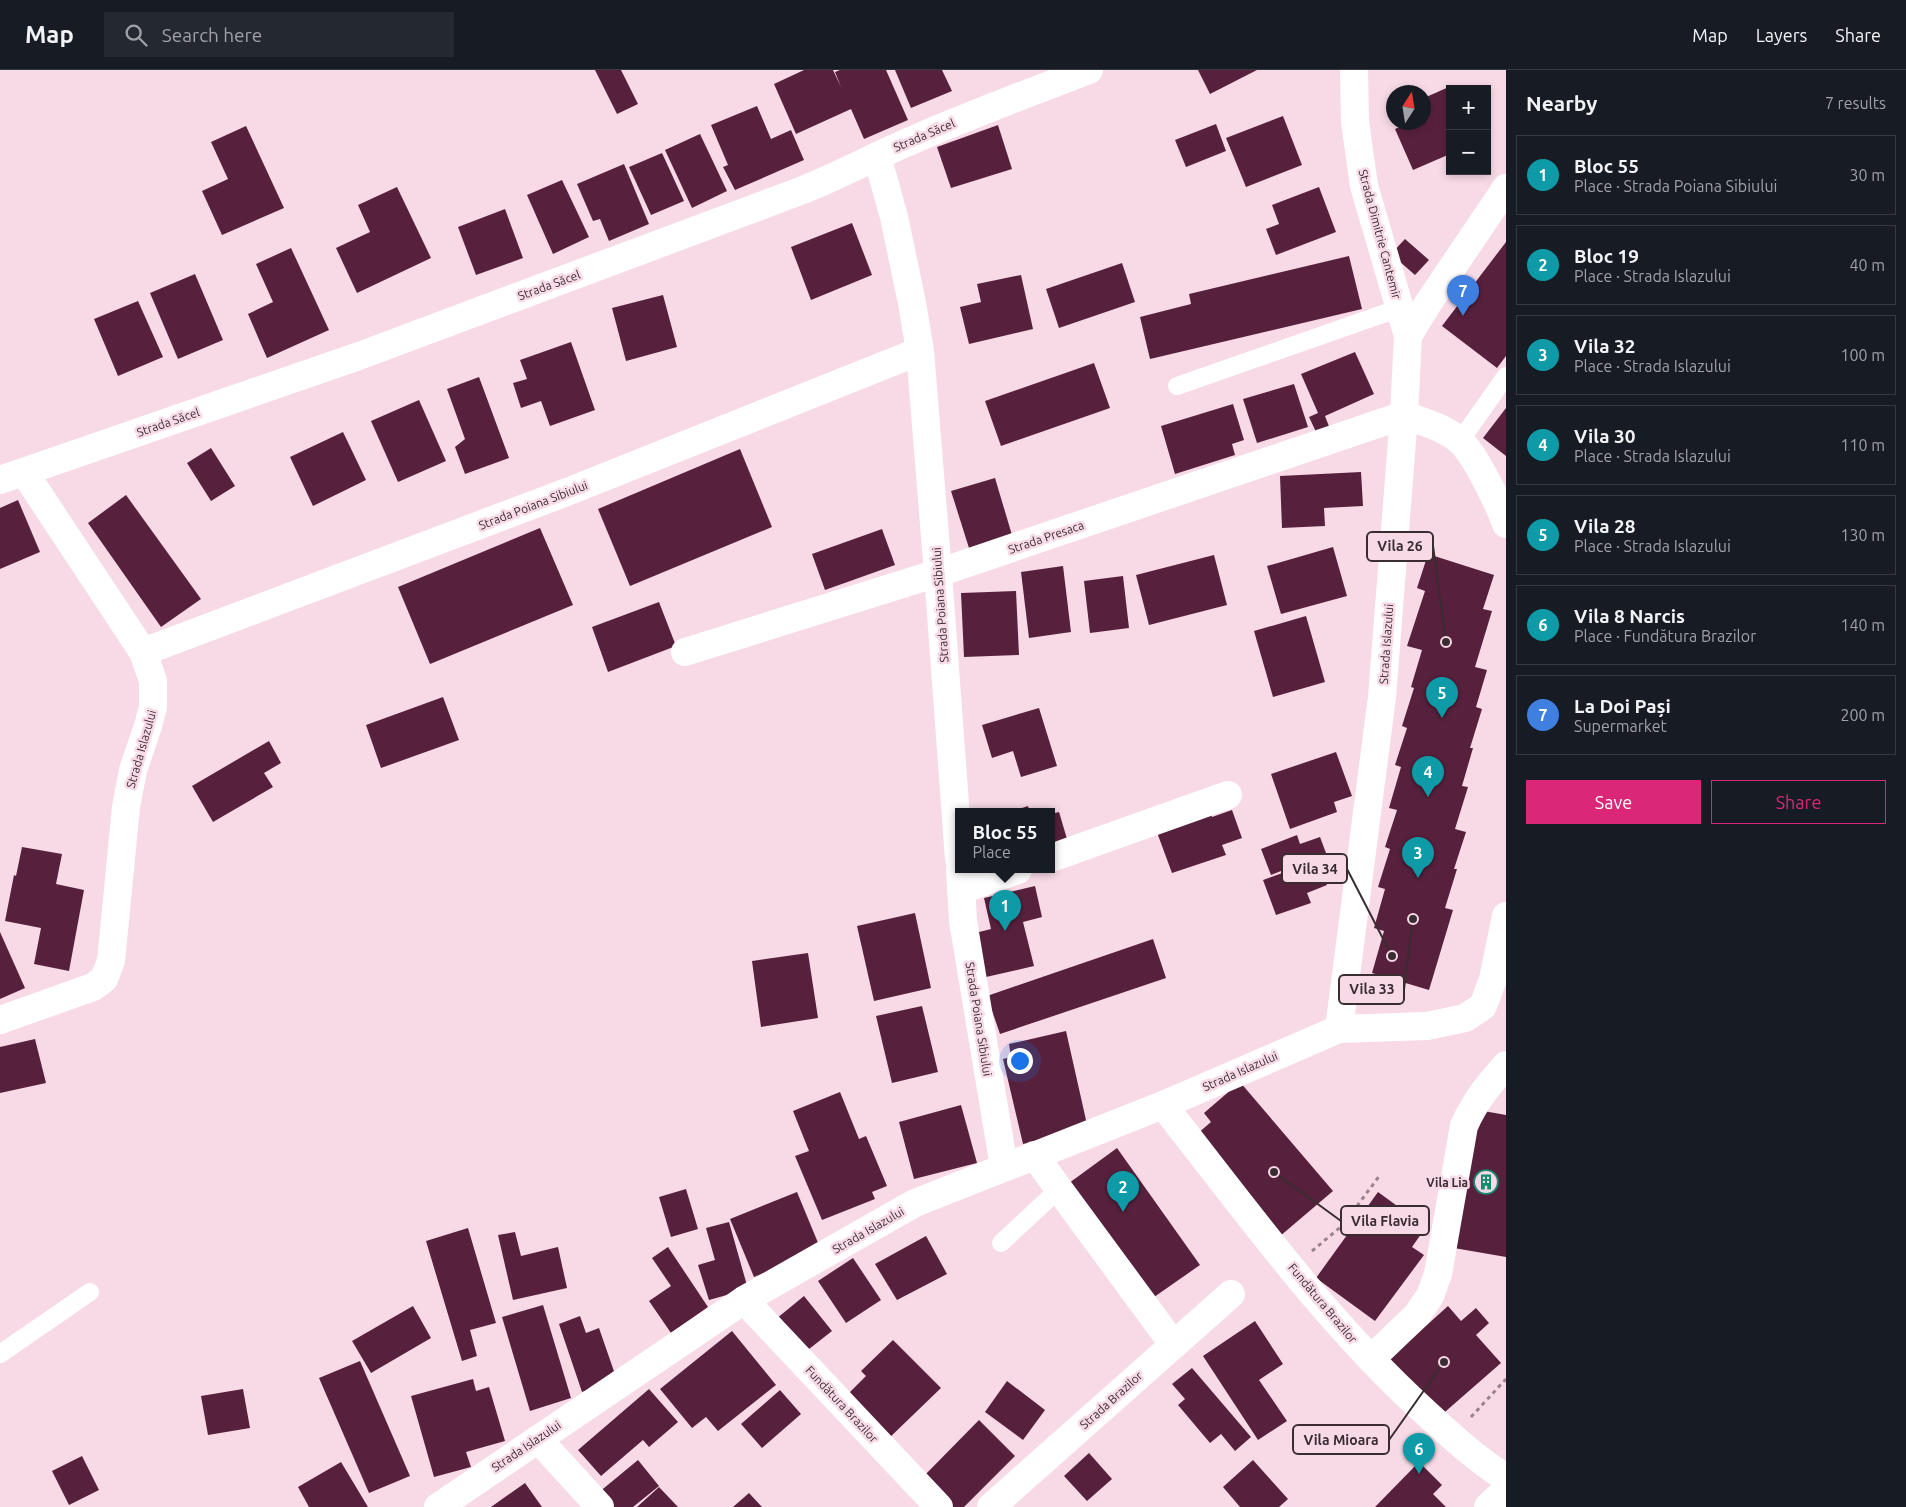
<!DOCTYPE html>
<meta charset="utf-8">
<style>
body{margin:0;font-family:Ubuntu,sans-serif;background:#242831;color:#f1f3f6}
.controls{position:absolute;right:15px;top:15px;display:grid;overflow:hidden;border-radius:0px;box-shadow:0 2px 8px #0003}
.controls button{width:45px;height:45px;display:grid;place-items:center;padding:0;border:0;border-bottom:1px solid #363941;background:#171b24;color:#f1f3f6;font:25px sans-serif}
.compass{position:absolute;left:1386px;top:15px;width:45px;height:45px;border-radius:50%;background:#171b24;box-shadow:0 2px 8px #0003;rotate:12deg}
.you{position:absolute;left:1019px;top:990px;width:18px;height:18px;margin:-12px;border:4px solid #fff;border-radius:50%;background:#1a73e8;box-shadow:0 0 0 8px #1a73e833}
.badge{display:grid;place-items:center;width:32px;height:32px;border-radius:50%;background:#db2777;color:#fff;font-size:16px;font-weight:700}
.pin{position:absolute;translate:-50% -41px;filter:drop-shadow(0 1px 2px #0008)}
.pin::after{content:'';position:absolute;top:26px;width:18px;height:15px;background:inherit;clip-path:polygon(0 0,100% 0,50% 100%)}
.popup{position:absolute;left:955px;top:738px;width:100px;height:65px;box-sizing:border-box;display:grid;place-content:center;border-radius:0px;background:#171b24;filter:drop-shadow(0 1px 4px #0005);font-size:16px;white-space:nowrap;color:#9ea1a6}
.popup b{font-size:19px;color:#f1f3f6}
.popup::after{content:'';position:absolute;left:50%;top:100%;margin-left:-10px;border:10px solid transparent;border-top-color:#171b24}
.list{margin:0;padding:0;list-style:none}
h2{display:flex;justify-content:space-between;align-items:center;height:65px;margin:0;padding:0 20px;font-size:21px}
h2 small{font-size:16px;font-weight:400;color:#9ea1a6}
.list li{display:grid;grid-template-columns:32px 1fr auto;gap:15px;align-items:center;box-sizing:border-box;height:80px;margin:0 10px 10px;padding:0 10px;border:1px solid #363941;border-radius:0px}
.list b{display:block;font-size:19px;white-space:nowrap}
.list p{margin:0;font-size:16px;white-space:nowrap;color:#9ea1a6}
.list em{font-size:16px;font-style:normal;color:#9ea1a6}
.actions{display:flex;gap:10px;padding:15px 20px}
.actions a{flex:1;padding:11px 0;border:1px solid #db2777;border-radius:0px;text-align:center;font-size:18px;color:#db2777}
.actions .main{background:#db2777;color:#fff}
.icon{flex:none;width:28px;height:28px;fill:none;stroke:currentColor;stroke-width:2;stroke-linecap:round;stroke-linejoin:round}
.map{position:relative;flex:none;width:1506px;height:1437px;overflow:hidden}
header{display:flex;align-items:center;gap:30px;box-sizing:border-box;height:70px;padding:0 25px;background:#171b24;border-bottom:1px solid #363941}
header strong{font-size:24px}
nav{display:flex;gap:28px;margin-inline-start:auto;font-size:18px}
.search{width:350px;height:45px;background:#242831;display:flex;align-items:center;gap:12px;box-sizing:border-box;padding:0 18px;border-radius:0px;color:#9ea1a6;font-size:19px}
main{display:flex}
aside{flex:1;background:#171b24}
.map>svg:first-child{display:block}
</style>
<header>
<strong>Map</strong>
<div class="search"><svg class="icon" aria-label="search" viewBox="0 0 24 24"><circle cx="10" cy="10" r="6"/><path d="M15 15l6 6"/></svg>Search here</div>
<nav><a>Map</a><a>Layers</a><a>Share</a></nav>
</header>
<main>
<div class="map">
<svg width="1506" height="1437" viewBox="0 0 1506 1437">
<rect width="100%" height="100%" fill="#f8dae7"/>
<g fill="#57213d">
<path d="M595,0H621L638,34L617,44Z"/>
<path d="M804,0H833L841,17L835,2L840,0H886L908,50L864,69L851,39L796,64L774,14Z"/>
<path d="M895,0H942L952,21L911,38Z"/>
<path d="M1198,0H1257L1210,24Z"/>
<path d="M1451,16L1453,19H1450V84L1413,100L1395,59L1410,52H1424V28Z"/>
<path d="M757,36L771,69L791,60L804,90L735,120L723,97L728,95L711,55Z"/>
<path d="M1283,46L1302,95L1246,117L1226,68Z"/>
<path d="M1216,54L1226,81L1186,97L1175,70Z"/>
<path d="M998,55L1012,99L951,118L937,77Z"/>
<path d="M246,56L284,138L222,165L202,121L228,109L211,72Z"/>
<path d="M700,64L727,121L692,138L665,80Z"/>
<path d="M662,83L684,131L651,145L629,97Z"/>
<path d="M624,94L649,154L609,171L600,149L593,151L577,114Z"/>
<path d="M562,110L589,167L553,184L527,125Z"/>
<path d="M397,117L431,188L357,223L336,178L370,162L358,135Z"/>
<path d="M1319,117L1336,162L1276,185L1266,159L1279,154L1272,135Z"/>
<path d="M505,139L523,188L476,205L458,157Z"/>
<path d="M852,153L872,205L811,230L791,177Z"/>
<path d="M1405,169L1429,190L1415,205L1391,184Z"/>
<path d="M1506,172V286L1497,298L1442,256Z"/>
<path d="M291,178L329,260L267,288L248,244L273,232L256,194Z"/>
<path d="M1349,186L1362,239L1150,289L1140,247L1191,234L1189,224Z"/>
<path d="M1122,193L1135,232L1059,258L1046,219Z"/>
<path d="M195,204L223,270L178,289L150,223Z"/>
<path d="M1021,205L1033,259L969,274L960,237L981,232L977,214Z"/>
<path d="M663,225L677,277L626,291L612,238Z"/>
<path d="M138,231L163,287L118,306L94,249Z"/>
<path d="M571,272L595,340L550,356L541,331L521,338L513,313L527,309L520,290Z"/>
<path d="M1355,282L1374,324L1325,346L1330,359L1317,364L1309,347L1318,343L1301,304Z"/>
<path d="M1094,293L1110,338L1001,376L985,331Z"/>
<path d="M479,307L509,388L465,404L455,377L465,369L447,319Z"/>
<path d="M1294,314L1308,357L1257,373L1243,329Z"/>
<path d="M419,330L446,391L398,412L371,351Z"/>
<path d="M1233,334L1244,370L1232,374L1235,385L1175,404L1161,356Z"/>
<path d="M1506,338V386L1483,368Z"/>
<path d="M343,362L366,410L313,436L290,387Z"/>
<path d="M211,378L235,416L211,431L187,393Z"/>
<path d="M740,379L772,457L630,516L598,439Z"/>
<path d="M1361,402L1363,436L1324,438L1325,456L1282,458L1280,406Z"/>
<path d="M995,408L1012,465L969,478L951,421Z"/>
<path d="M126,425L201,529L161,557L88,453Z"/>
<path d="M18,430L40,482L0,499V438Z"/>
<path d="M540,458L573,535L430,594L398,517Z"/>
<path d="M882,459L895,495L825,520L812,484Z"/>
<path d="M1333,477L1347,526L1281,544L1267,496Z"/>
<path d="M1428,484L1494,505L1483,539L1492,541L1475,597L1487,600L1476,637L1482,639L1470,678H1473L1462,716L1468,717L1455,759L1466,762L1454,799H1457L1445,838L1453,840L1429,920L1372,903L1384,861L1374,858L1385,819L1378,817L1390,779L1385,777L1397,740L1389,738L1401,697L1395,695L1407,658L1402,656L1414,618L1411,617L1422,580L1407,576L1425,521L1417,518Z"/>
<path d="M1214,485L1227,535L1149,555L1136,505Z"/>
<path d="M1063,496L1071,562L1029,568L1021,502Z"/>
<path d="M1123,506L1129,558L1090,563L1084,511Z"/>
<path d="M1016,521L1019,585L964,587L961,523Z"/>
<path d="M659,532L676,576L608,602L592,557Z"/>
<path d="M1306,546L1325,612L1273,627L1254,561Z"/>
<path d="M443,627L459,670L381,698L366,655Z"/>
<path d="M1039,638L1057,696L1021,707L1013,681L992,688L982,655Z"/>
<path d="M269,671L281,693L264,703L273,717L213,752L192,716Z"/>
<path d="M1336,682L1352,726L1334,732L1337,742L1290,759L1271,704Z"/>
<path d="M1028,736L1030,742H1010Z"/>
<path d="M1209,738L1212,747L1232,740L1242,768L1222,775L1226,785L1172,803L1155,757Z"/>
<path d="M1059,742L1070,779L1051,784V744Z"/>
<path d="M1297,765L1300,774L1320,767L1326,783L1271,805L1261,779Z"/>
<path d="M22,777L62,784L56,814L84,820L69,901L34,894L41,858L5,851L14,805L16,806Z"/>
<path d="M1318,790L1327,815L1307,823L1311,833L1276,845L1263,810Z"/>
<path d="M1035,816L1042,847L1023,852L1034,896L986,907L975,863L991,859L984,828Z"/>
<path d="M915,843L931,918L874,931L857,856Z"/>
<path d="M0,862L25,918L0,929Z"/>
<path d="M1153,869L1166,908L1000,964L987,926Z"/>
<path d="M808,883L818,948L761,957L752,891Z"/>
<path d="M922,936L938,1002L892,1013L876,946Z"/>
<path d="M1066,961L1088,1059L1023,1074L1003,989L1011,987L1009,974Z"/>
<path d="M35,969L46,1013L0,1023V977Z"/>
<path d="M1240,1012L1333,1121L1279,1167L1197,1064L1211,1052L1204,1043Z"/>
<path d="M840,1022L859,1069L866,1066L887,1116L872,1122L875,1129L822,1150L795,1086L809,1081L793,1041Z"/>
<path d="M961,1035L977,1093L914,1109L899,1052Z"/>
<path d="M1478,1040L1506,1045V1187L1454,1178Z"/>
<path d="M1117,1078L1200,1195L1147,1232L1065,1116Z"/>
<path d="M686,1119L698,1159L671,1167L659,1127Z"/>
<path d="M797,1122L821,1180L754,1207L730,1149Z"/>
<path d="M1378,1122L1426,1157L1412,1177L1424,1185L1375,1251L1316,1208Z"/>
<path d="M729,1152L748,1219L709,1230L698,1195L715,1190L706,1158Z"/>
<path d="M468,1158L496,1253L470,1260L477,1286L462,1291L426,1171Z"/>
<path d="M515,1162L521,1186L558,1177L567,1218L513,1230L498,1165Z"/>
<path d="M926,1166L947,1204L897,1230L875,1194Z"/>
<path d="M668,1177L708,1237L671,1263L649,1231L671,1216L652,1188Z"/>
<path d="M853,1188L881,1230L846,1253L818,1211Z"/>
<path d="M804,1226L832,1261L804,1283L776,1249Z"/>
<path d="M543,1235L571,1328L530,1341L502,1247Z"/>
<path d="M413,1236L431,1268L371,1303L352,1271Z"/>
<path d="M1448,1236L1461,1251L1476,1238L1489,1253L1476,1265L1501,1293L1438,1348L1387,1291Z"/>
<path d="M580,1246L586,1263L599,1258L617,1310L582,1322L559,1254Z"/>
<path d="M1255,1251L1283,1294L1259,1310L1287,1351L1258,1370L1203,1286Z"/>
<path d="M732,1261L776,1315L718,1361L706,1347L692,1358L660,1319Z"/>
<path d="M893,1270L941,1318L885,1372L843,1329L866,1306L861,1301Z"/>
<path d="M360,1291L410,1406L369,1423L319,1308Z"/>
<path d="M1192,1298L1251,1367L1235,1381L1221,1364L1210,1373L1178,1335L1185,1329L1172,1314Z"/>
<path d="M473,1309L476,1321L489,1317L505,1371L466,1382L471,1397L434,1407L411,1326Z"/>
<path d="M1007,1311L1045,1340L1023,1370L985,1342Z"/>
<path d="M243,1319L250,1358L208,1365L201,1326Z"/>
<path d="M649,1319L678,1352L649,1377L643,1370L601,1406L578,1380Z"/>
<path d="M780,1320L801,1344L762,1378L741,1354Z"/>
<path d="M979,1350L1015,1386L964,1437H950L921,1409Z"/>
<path d="M1089,1383L1112,1409L1087,1431L1064,1406Z"/>
<path d="M82,1386L99,1420L69,1435L52,1401Z"/>
<path d="M638,1390L659,1416L633,1437H609L598,1423Z"/>
<path d="M1253,1390L1288,1429L1279,1437H1240L1223,1417Z"/>
<path d="M341,1392L368,1437H309L298,1417Z"/>
<path d="M1419,1392L1442,1415L1433,1424L1446,1437H1375Z"/>
<path d="M525,1413L542,1437H491Z"/>
<path d="M659,1417L678,1437H637Z"/>
<path d="M749,1423L762,1437H733Z"/>
</g>
<g fill="none" stroke-linecap="round" stroke-linejoin="round">
<g stroke="#99848d" stroke-width="3" stroke-dasharray="4 4" stroke-linecap="butt">
<path d="M1312,1181L1343,1155L1380,1105"/>
<path d="M1471,1347L1506,1309"/>
</g>
<g stroke="#fff" stroke-width="18">
<path d="M1177,316L1400,238"/>
<path d="M1460,371L1506,306"/>
<path d="M1001,1173L1059,1119"/>
<path d="M0,1284L90,1222"/>
</g>
<g stroke="#fff" stroke-width="28">
<path d="M1354,0L1355,52L1364,116L1408,266"/>
<path d="M877,86L894,147L912,233L920,281L938,503L959,789"/>
<path d="M1404,345C1423,352 1444,357 1460,371C1475,384 1499,434 1506,454"/>
<path d="M0,410L359,286L803,120C841,105 877,85 915,69C972,44 1031,22 1089,0"/>
<path d="M143,582L567,422L920,281"/>
<path d="M685,582L938,503L1404,345"/>
<path d="M1051,788L1228,725"/>
<path d="M960,800L963,851L1004,1097"/>
<path d="M961,820L1018,800"/>
<path d="M0,950L93,917L104,909L111,891L126,737L133,700L148,656L153,637V611L143,582L24,402"/>
<path d="M1339,959L1382,627L1404,345L1408,266L1427,235L1506,118"/>
<path d="M1163,1035C1246,1140 1325,1251 1424,1341C1450,1365 1476,1389 1506,1408"/>
<path d="M1034,1085L1173,1274"/>
<path d="M744,1230L939,1437"/>
<path d="M1371,1289L1417,1245L1430,1226L1438,1204L1464,1056C1475,1031 1488,1015 1506,995"/>
<path d="M538,1369L600,1437"/>
<path d="M438,1437L744,1230L915,1133L1163,1035L1339,959L1427,956L1465,948L1483,936L1493,909L1506,846"/>
<path d="M991,1437L1231,1224"/>
<path d="M1488,1437L1506,1420"/>
</g>
</g>
<defs>
<g id="building-ring" transform="scale(1.25)"><circle r="9.5" fill="#f8dae7" stroke="#128c6f" stroke-width="1.5"/><path d="M-4-6H4V6H1V3H-1V6H-4ZM-2.5-4.3h1.7v1.8h-1.7ZM.8-4.3h1.7v1.8H.8ZM-2.5-1h1.7V.8h-1.7ZM.8-1h1.7V.8H.8Z" fill="#128c6f"/></g>
</defs>
<g fill-rule="evenodd">
<use href="#building-ring" x="1486" y="1112"/>
</g>
<g text-anchor="middle" dominant-baseline="central" stroke-width="5" stroke-linejoin="round" paint-order="stroke">
<g font-size="12" fill="#392d32" stroke="#f8dae7">
<text transform="translate(924 65) rotate(-23)">Strada Săcel</text>
<text transform="translate(1380 164) rotate(75)">Strada Dimitrie Cantemir</text>
<text transform="translate(549 215) rotate(-20)">Strada Săcel</text>
<text transform="translate(168 352) rotate(-19)">Strada Săcel</text>
<text transform="translate(533 435) rotate(-21)">Strada Poiana Sibiului</text>
<text transform="translate(1046 467) rotate(-19)">Strada Presaca</text>
<text transform="translate(940 535) rotate(-94)">Strada Poiana Sibiului</text>
<text transform="translate(1386 574) rotate(-86)">Strada Islazului</text>
<text transform="translate(141 679) rotate(-74)">Strada Islazului</text>
<text transform="translate(979 949) rotate(81)">Strada Poiana Sibiului</text>
<text transform="translate(1240 1001) rotate(-24)">Strada Islazului</text>
<text transform="translate(868 1160) rotate(-30)">Strada Islazului</text>
<text transform="translate(1323 1233) rotate(50)">Fundătura Brazilor</text>
<text transform="translate(1111 1330) rotate(-42)">Strada Brazilor</text>
<text transform="translate(842 1334) rotate(47)">Fundătura Brazilor</text>
<text transform="translate(526 1376) rotate(-34)">Strada Islazului</text>
</g>
<g font-size="12" font-weight="bold" fill="#392d32" stroke="#f8dae7" text-anchor="end">
<text x="1468" y="1112">Vila Lia</text>
</g>
</g>
<path fill="none" stroke="#392d32" stroke-width="2" d="M1446 572L1433 476M1392 886L1347 799M1413 849L1404 919M1274 1102L1341 1151M1444 1292L1389 1370"/>
<g fill="#392d32" stroke="#f8dae7" stroke-width="2">
<circle cx="1446" cy="572" r="5"/>
<circle cx="1392" cy="886" r="5"/>
<circle cx="1413" cy="849" r="5"/>
<circle cx="1274" cy="1102" r="5"/>
<circle cx="1444" cy="1292" r="5"/>
</g>
<g fill="#f8dae7" stroke="#392d32" stroke-width="2">
<rect x="1367" y="462" width="66" height="29" rx="5"/>
<rect x="1282" y="784" width="65" height="29" rx="5"/>
<rect x="1339" y="905" width="65" height="29" rx="5"/>
<rect x="1341" y="1136" width="88" height="29" rx="5"/>
<rect x="1293" y="1355" width="96" height="29" rx="5"/>
</g>
<g font-size="14" text-anchor="middle" font-weight="bold" fill="#392d32">
<text x="1400" y="481">Vila 26</text>
<text x="1315" y="804">Vila 34</text>
<text x="1372" y="924">Vila 33</text>
<text x="1385" y="1156">Vila Flavia</text>
<text x="1341" y="1375">Vila Mioara</text>
</g>
</svg>
<div class="controls">
<button>+</button>
<button>−</button>
</div>
<svg class="compass" viewBox="-18 -18 36 36"><path d="M0-13l5 13h-10z" fill="#e53935"/><path d="M0 13l5-13h-10z" fill="#9ea1a6"/></svg>
<div class="you"></div>
<div class="pin badge" style="left:1005px;top:861px;background:#0f9aa8">1</div>
<div class="popup"><b>Bloc 55</b>Place</div>
<div class="pin badge" style="left:1123px;top:1142px;background:#0f9aa8">2</div>
<div class="pin badge" style="left:1418px;top:808px;background:#0f9aa8">3</div>
<div class="pin badge" style="left:1428px;top:727px;background:#0f9aa8">4</div>
<div class="pin badge" style="left:1442px;top:648px;background:#0f9aa8">5</div>
<div class="pin badge" style="left:1419px;top:1404px;background:#0f9aa8">6</div>
<div class="pin badge" style="left:1463px;top:246px;background:#3f7fe0">7</div>
</div>
<aside>
<h2>Nearby<small>7 results</small></h2>
<ul class="list">
<li><span class="badge" style="background:#0f9aa8">1</span><div><b>Bloc 55</b><p>Place · Strada Poiana Sibiului</p></div><em>30 m</em></li>
<li><span class="badge" style="background:#0f9aa8">2</span><div><b>Bloc 19</b><p>Place · Strada Islazului</p></div><em>40 m</em></li>
<li><span class="badge" style="background:#0f9aa8">3</span><div><b>Vila 32</b><p>Place · Strada Islazului</p></div><em>100 m</em></li>
<li><span class="badge" style="background:#0f9aa8">4</span><div><b>Vila 30</b><p>Place · Strada Islazului</p></div><em>110 m</em></li>
<li><span class="badge" style="background:#0f9aa8">5</span><div><b>Vila 28</b><p>Place · Strada Islazului</p></div><em>130 m</em></li>
<li><span class="badge" style="background:#0f9aa8">6</span><div><b>Vila 8 Narcis</b><p>Place · Fundătura Brazilor</p></div><em>140 m</em></li>
<li><span class="badge" style="background:#3f7fe0">7</span><div><b>La Doi Pași</b><p>Supermarket</p></div><em>200 m</em></li>
</ul>
<div class="actions"><a class="main">Save</a><a>Share</a></div>
</aside>
</main>
